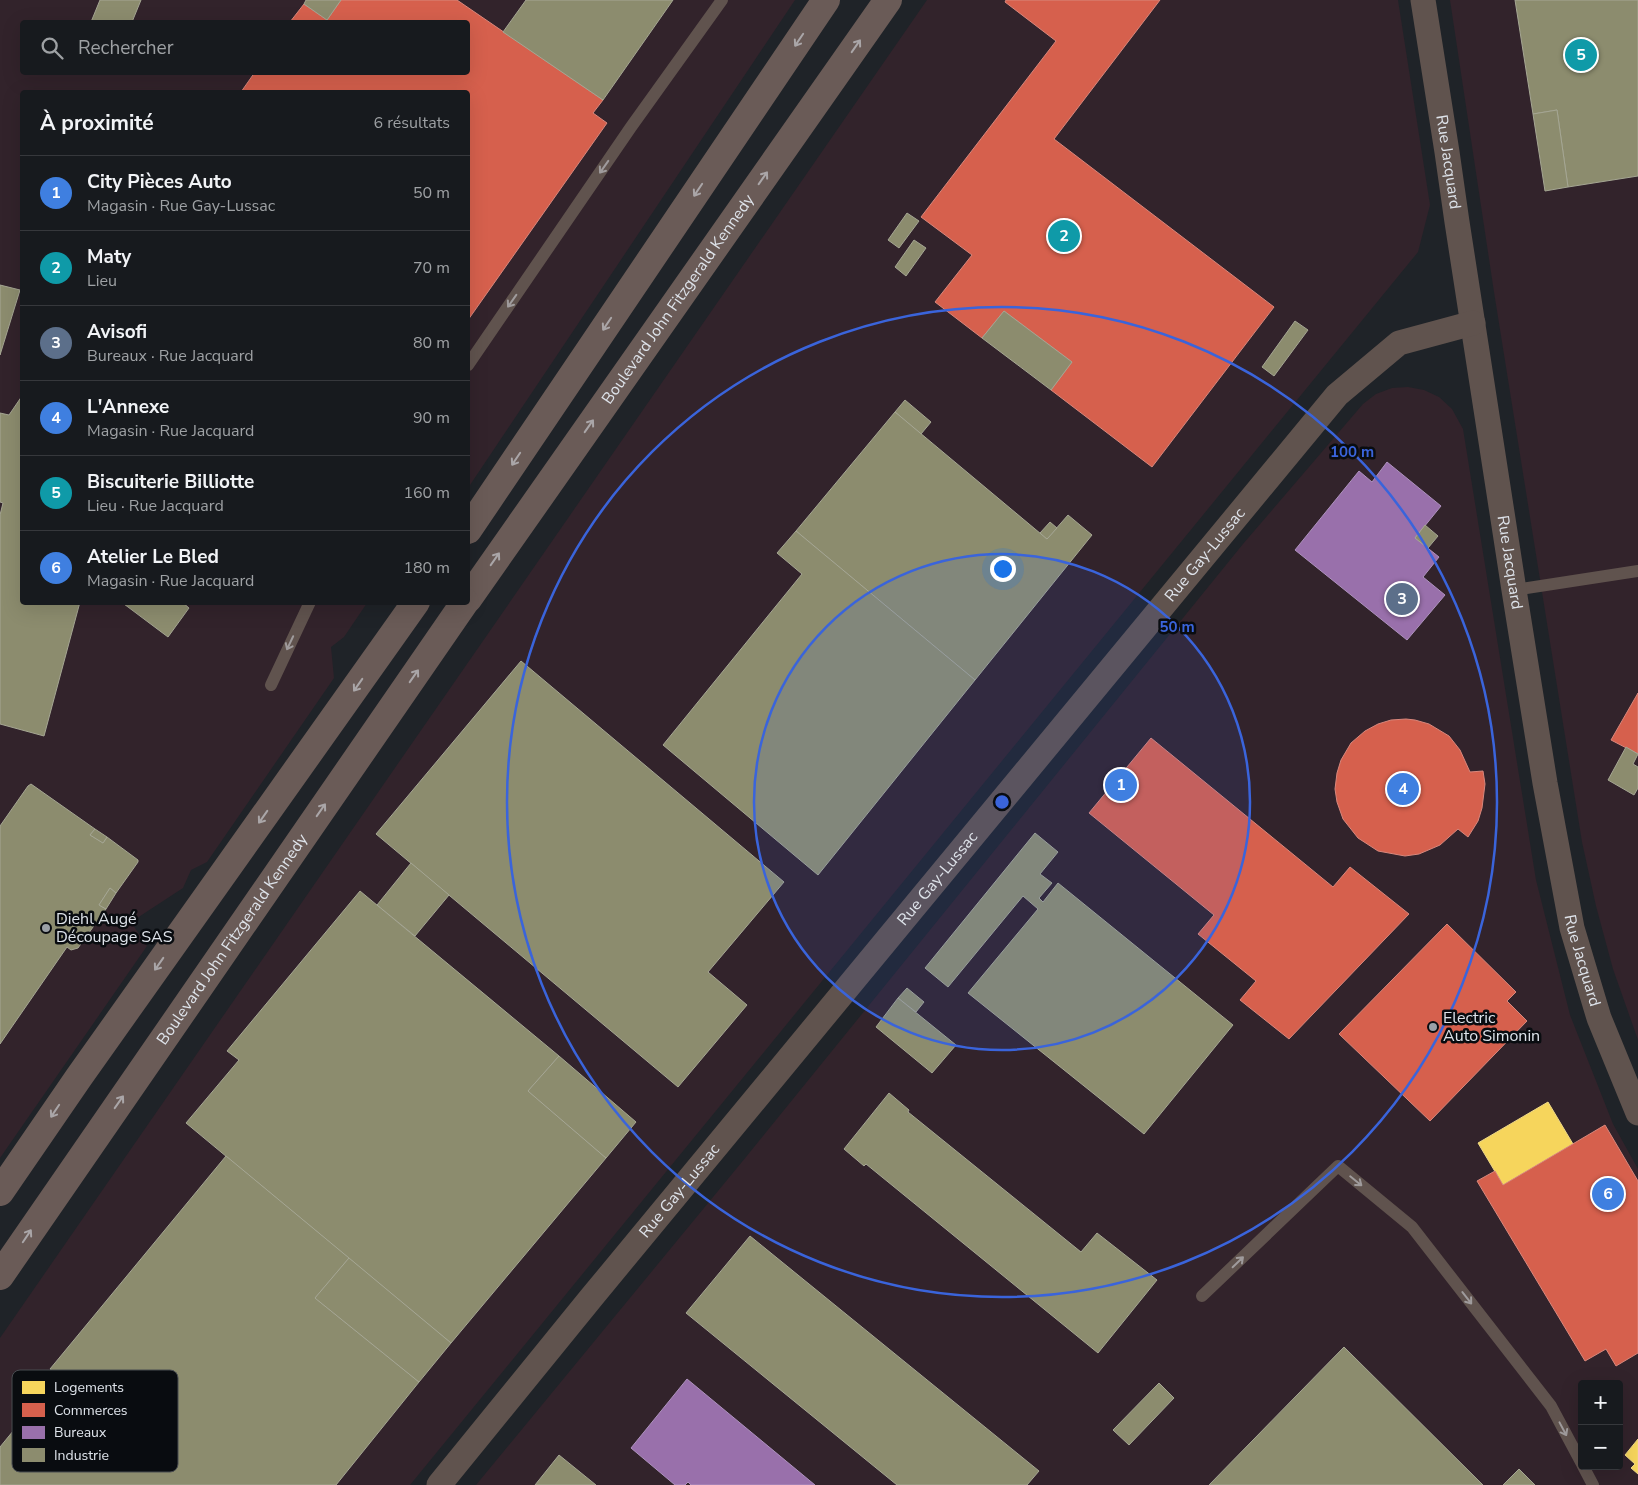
<!DOCTYPE html>
<html lang="fr">
<meta charset="utf-8">
<style>
body{margin:0;font-family:"Nunito Sans",sans-serif;background:#24272b;color:#f1f3f6}
.controls{position:absolute;right:15px;bottom:15px;display:grid;overflow:hidden;border-radius:5px;box-shadow:0 5px 20px #0002}
.controls button{width:45px;height:45px;display:grid;place-items:center;padding:0;border:0;border-bottom:1px solid #36383c;background:#171a1e;color:#f1f3f6;font:25px sans-serif}
.you{position:absolute;left:1002px;top:568px;width:18px;height:18px;margin:-12px;border:4px solid #fff;border-radius:50%;background:#1a73e8;box-shadow:0 0 0 8px #1a73e833}
.badge{display:grid;place-items:center;width:32px;height:32px;border-radius:50%;background:#9ba0a6;color:#fff;font-size:16px;font-weight:700}
.pin{position:absolute;translate:-50% -50%;border:2px solid #fff;box-shadow:0 1px 5px #0006}
.list{margin:0;padding:0;list-style:none}
h2{display:flex;justify-content:space-between;align-items:center;height:65px;margin:0;padding:0 20px;font-size:21px}
h2 small{font-size:16px;font-weight:400;color:#9ea1a4}
.list li{display:grid;grid-template-columns:32px 1fr auto;gap:15px;align-items:center;box-sizing:border-box;height:75px;padding:0 20px;border-top:1px solid #36383c}
.list b{display:block;font-size:19px;white-space:nowrap}
.list p{margin:0;font-size:16px;white-space:nowrap;color:#9ea1a4}
.list em{font-size:16px;font-style:normal;color:#9ea1a4}
.icon{flex:none;width:28px;height:28px;fill:none;stroke:currentColor;stroke-width:2;stroke-linecap:round;stroke-linejoin:round}
.map{position:relative;flex:none;width:1638px;height:1485px;overflow:hidden}
.search{position:absolute;background:#171a1e;box-shadow:0 5px 20px #0002;left:20px;top:20px;width:450px;height:55px;display:flex;align-items:center;gap:12px;box-sizing:border-box;padding:0 18px;border-radius:5px;color:#9ea1a4;font-size:19px}
.panel{position:absolute;background:#171a1e;box-shadow:0 5px 20px #0002;left:20px;top:90px;width:450px;height:515px;border-radius:5px}
.map>svg:first-child{display:block}
</style>
<div class="map">
<svg width="1638" height="1485" viewBox="0 0 1638 1485">
<rect width="100%" height="100%" fill="#1f2328"/>
<g fill="#32232b" fill-rule="evenodd">
<path d="M0,0H795L468,488V92H22V602L367,603L344,637L331,647L334,678L207,862L191,870L183,888L131,922L147,946L0,1158ZM22,22H468V72H22Z"/>
<path d="M927,0H1398L1430,205L1418,252L410,1485H0V1338Z"/>
<path d="M1450,0H1638V1040L1613,969L1596,906L1582,842L1494,292Z"/>
<path d="M1408,387L1424,390L1439,397L1452,409L1463,429L1536,880L1570,1015L1613,1124L1638,1169V1485H476L746,1157L1243,544L1363,404L1376,394L1392,388ZM1582,1384H1619V1466H1582Z"/>
</g>
<g fill="#f6d55c" stroke="#efd987">
<path d="M1548,1102L1573,1144L1503,1185L1478,1143Z"/>
<path d="M1638,1439V1474L1631,1468L1635,1464L1625,1455Z"/>
</g>
<g fill="#d6604d" stroke="#d8877c">
<path d="M341,0H457L603,100L593,113L607,123L468,320V92H241L255,72H468V22H290L304,4L327,20Z"/>
<path d="M1006,0H1160L1054,139L1274,307L1152,467L1051,390L1072,362L1004,311L982,338L935,302L972,255L921,217L1056,41L1005,2Z"/>
<path d="M1638,693V754L1611,740Z"/>
<path d="M1406,719L1415,720L1429,724L1449,736L1460,750L1470,772L1483,771L1485,784L1482,808L1478,821L1468,837L1458,829L1440,845L1419,854L1405,856L1378,851L1358,838L1343,819L1337,802L1335,789L1337,773L1341,760L1351,743L1365,731L1378,724L1391,720Z"/>
<path d="M1151,738L1333,887L1350,867L1409,914L1289,1039L1240,1000L1256,981L1198,934L1214,915L1089,813Z"/>
<path d="M1447,924L1516,992L1507,1001L1527,1021L1430,1121L1339,1034Z"/>
<path d="M1605,1125L1638,1181V1353L1616,1366L1606,1349L1585,1361L1477,1181L1495,1171L1503,1185Z"/>
</g>
<g fill="#9970ab" stroke="#ae92be">
<path d="M1387,462L1441,506L1415,538L1439,557L1423,577L1445,595L1407,640L1295,550L1359,471L1372,482Z"/>
<path d="M687,1379L815,1485H691L688,1482L685,1485H675L631,1448Z"/>
</g>
<g fill="#8c8c6e" stroke="#a5a693">
<path d="M100,0H141L132,22H91Z"/>
<path d="M306,0H341L327,20L304,4Z"/>
<path d="M526,0H673L603,100L503,32Z"/>
<path d="M1515,0H1638V176L1568,187L1557,110L1533,114Z"/>
<path d="M1557,110L1568,187L1545,191L1533,114Z"/>
<path d="M907,213L919,221L899,248L888,240Z"/>
<path d="M914,240L926,248L906,276L895,267Z"/>
<path d="M0,285L20,290L0,355Z"/>
<path d="M1004,311L1072,362L1051,390L982,338Z"/>
<path d="M1295,321L1308,330L1274,376L1262,367Z"/>
<path d="M22,396V602H80L44,736L0,724V515L3,503L0,502V413L9,415Z"/>
<path d="M905,400L931,422L921,434L895,412Z"/>
<path d="M895,412L1047,539L1068,515L1092,535L975,680L796,531Z"/>
<path d="M1050,522L1057,528L1047,539L1040,533Z"/>
<path d="M1425,525L1438,536L1428,548L1415,538Z"/>
<path d="M796,531L975,680L818,875L663,745L802,574L777,553Z"/>
<path d="M125,602H182L189,608L168,637L124,604Z"/>
<path d="M521,661L784,882L708,972L747,1005L678,1087L376,834Z"/>
<path d="M1626,747L1638,754L1633,764L1638,767V788L1634,795L1608,780Z"/>
<path d="M31,784L95,829L90,835L103,843L107,837L138,860V862L116,893L110,888L99,905L106,909L78,948L71,950L67,947L0,1044V826L28,786Z"/>
<path d="M95,829L107,837L103,843L90,835Z"/>
<path d="M1035,833L1058,852L1040,874L1052,883L1039,898L1043,902L1058,883L1233,1025L1144,1134L968,993L1038,909L1023,896L948,987L925,968Z"/>
<path d="M411,863L449,895L415,936L377,905Z"/>
<path d="M110,888L116,893L106,909L99,905Z"/>
<path d="M360,891L559,1056L528,1091L606,1158L451,1343L186,1123L239,1060L227,1051Z"/>
<path d="M907,988L924,1002L916,1012L898,998Z"/>
<path d="M898,998L956,1045L932,1073L876,1027Z"/>
<path d="M559,1056L636,1122L606,1158L528,1091Z"/>
<path d="M889,1093L909,1110L908,1112L1081,1252L1097,1233L1157,1280L1098,1353L866,1164L864,1166L844,1149Z"/>
<path d="M226,1156L349,1258L315,1298L419,1382L336,1485H0V1447L59,1375L50,1369Z"/>
<path d="M750,1236L1039,1471L1027,1485H897L686,1313Z"/>
<path d="M349,1258L451,1343L419,1382L315,1298Z"/>
<path d="M1344,1347L1483,1485H1209Z"/>
<path d="M1159,1383L1174,1398L1129,1445L1113,1430Z"/>
<path d="M559,1455L596,1485H535Z"/>
<path d="M1519,1469L1535,1485H1503Z"/>
</g>
<g fill="none" stroke-linecap="round" stroke-linejoin="round">
<g stroke="#60534e" stroke-width="12">
<path d="M468,365L631,127L722,0"/>
<path d="M1514,590L1638,571"/>
<path d="M271,685L310,602"/>
<path d="M1202,1296L1338,1166L1412,1227L1551,1406L1582,1464"/>
<path d="M1583,1466L1593,1485"/>
</g>
<g stroke="#60534e" stroke-width="25">
<path id="s1" d="M1423,0L1447,152L1457,222L1514,590L1545,783L1572,928L1599,1018L1638,1113"/>
<path id="s2" d="M439,1485L591,1298L1337,395L1399,343L1473,323"/>
</g>
<g stroke="#6a5b57" stroke-width="28">
<path d="M468,530L826,0"/>
<path id="s3" d="M468,599L888,0"/>
<path d="M0,1192L79,1077L416,602"/>
<path id="s4" d="M0,1276L465,602"/>
</g>
</g>
<defs><path id="oneway-shaft" d="M-6 0H5M1.5-3L5.5 0L1.5 3" fill="none" stroke-width="1.6" stroke-linecap="round" stroke-linejoin="round" transform="scale(1.25)"/></defs>
<g stroke="#aaa6a8">
<use href="#oneway-shaft" transform="translate(799 40) rotate(124)"/>
<use href="#oneway-shaft" transform="translate(856 46) rotate(-55)"/>
<use href="#oneway-shaft" transform="translate(763 178) rotate(-55)"/>
<use href="#oneway-shaft" transform="translate(698 190) rotate(124)"/>
<use href="#oneway-shaft" transform="translate(607 324) rotate(124)"/>
<use href="#oneway-shaft" transform="translate(589 426) rotate(-55)"/>
<use href="#oneway-shaft" transform="translate(516 459) rotate(124)"/>
<use href="#oneway-shaft" transform="translate(495 559) rotate(-55)"/>
<use href="#oneway-shaft" transform="translate(414 676) rotate(-55)"/>
<use href="#oneway-shaft" transform="translate(358 685) rotate(125)"/>
<use href="#oneway-shaft" transform="translate(321 810) rotate(-55)"/>
<use href="#oneway-shaft" transform="translate(263 817) rotate(125)"/>
<use href="#oneway-shaft" transform="translate(159 964) rotate(125)"/>
<use href="#oneway-shaft" transform="translate(119 1102) rotate(-55)"/>
<use href="#oneway-shaft" transform="translate(55 1111) rotate(124)"/>
<use href="#oneway-shaft" transform="translate(27 1236) rotate(-56)"/>
</g>
<g stroke="#9f9b9c">
<use href="#oneway-shaft" transform="translate(604 167) rotate(125)"/>
<use href="#oneway-shaft" transform="translate(512 301) rotate(125)"/>
<use href="#oneway-shaft" transform="translate(290 643) rotate(115)"/>
<use href="#oneway-shaft" transform="translate(1356 1181) rotate(39)"/>
<use href="#oneway-shaft" transform="translate(1238 1262) rotate(-44)"/>
<use href="#oneway-shaft" transform="translate(1467 1298) rotate(52)"/>
<use href="#oneway-shaft" transform="translate(1563 1429) rotate(62)"/>
</g>
<circle cx="1002" cy="802" r="248" fill="#3a64db" fill-opacity=".12"/>
<g fill="none" stroke="#3a64db" stroke-width="2.5">
<circle cx="1002" cy="802" r="248"/>
<circle cx="1002" cy="802" r="495"/>
</g>
<g fill="#9ba0a6" stroke="#090c10" stroke-width="2">
<circle cx="46" cy="928" r="5"/>
<circle cx="1433" cy="1027" r="5"/>
</g>
<g text-anchor="middle" dominant-baseline="central" stroke-width="5" stroke-linejoin="round" paint-order="stroke">
<g font-size="16" fill="#dee3ea" stroke="#090c10">
<text stroke="none"><textPath href="#s1" startOffset="164">Rue Jacquard</textPath></text>
<text stroke="none"><textPath href="#s3" startOffset="366">Boulevard John Fitzgerald Kennedy</textPath></text>
<text stroke="none"><textPath href="#s2" startOffset="1205">Rue Gay-Lussac</textPath></text>
<text stroke="none"><textPath href="#s1" startOffset="569">Rue Jacquard</textPath></text>
<text stroke="none"><textPath href="#s2" startOffset="785">Rue Gay-Lussac</textPath></text>
<text stroke="none"><textPath href="#s4" startOffset="409">Boulevard John Fitzgerald Kennedy</textPath></text>
<text stroke="none"><textPath href="#s1" startOffset="974">Rue Jacquard</textPath></text>
<text stroke="none"><textPath href="#s2" startOffset="380">Rue Gay-Lussac</textPath></text>
</g>
<g font-size="16" fill="#dee3ea" stroke="#090c10" text-anchor="start">
<text x="56" y="919">Diehl Augé<tspan x="56" dy="18">Découpage SAS</tspan></text>
<text x="1443" y="1018">Electric<tspan x="1443" dy="18">Auto Simonin</tspan></text>
</g>
</g>
<rect x="12" y="1370" width="166" height="102" rx="8" fill="#090c10" stroke="#494c51" stroke-width="1"/>
<rect x="22" y="1381" width="23" height="13" fill="#f6d55c"/>
<rect x="22" y="1403" width="23" height="14" fill="#d6604d"/>
<rect x="22" y="1426" width="23" height="13" fill="#9970ab"/>
<rect x="22" y="1448" width="23" height="14" fill="#8c8c6e"/>
<g font-size="14" fill="#dee3ea">
<text x="54" y="1392">Logements</text>
<text x="54" y="1415">Commerces</text>
<text x="54" y="1437">Bureaux</text>
<text x="54" y="1460">Industrie</text>
</g>
<circle cx="1002" cy="802" r="8" fill="#3a64db" stroke="#090c10" stroke-width="2.5"/>
<g font-size="15" text-anchor="middle" font-weight="bold" fill="#3a64db" stroke="#090c10" stroke-width="5" stroke-linejoin="round" paint-order="stroke">
<text x="1352" y="457">100 m</text>
<text x="1177" y="632">50 m</text>
</g>
</svg>
<div class="controls">
<button>+</button>
<button>−</button>
</div>
<div class="you"></div>
<div class="pin badge" style="left:1121px;top:785px;background:#3f7fe0">1</div>
<div class="pin badge" style="left:1064px;top:236px;background:#0f9aa8">2</div>
<div class="pin badge" style="left:1402px;top:599px;background:#5c6f8a">3</div>
<div class="pin badge" style="left:1403px;top:789px;background:#3f7fe0">4</div>
<div class="pin badge" style="left:1581px;top:55px;background:#0f9aa8">5</div>
<div class="pin badge" style="left:1608px;top:1194px;background:#3f7fe0">6</div>
<div class="search"><svg class="icon" aria-label="search" viewBox="0 0 24 24"><circle cx="10" cy="10" r="6"/><path d="M15 15l6 6"/></svg>Rechercher</div>
<section class="panel">
<h2>À proximité<small>6 résultats</small></h2>
<ul class="list">
<li><span class="badge" style="background:#3f7fe0">1</span><div><b>City Pièces Auto</b><p>Magasin · Rue Gay-Lussac</p></div><em>50 m</em></li>
<li><span class="badge" style="background:#0f9aa8">2</span><div><b>Maty</b><p>Lieu</p></div><em>70 m</em></li>
<li><span class="badge" style="background:#5c6f8a">3</span><div><b>Avisofi</b><p>Bureaux · Rue Jacquard</p></div><em>80 m</em></li>
<li><span class="badge" style="background:#3f7fe0">4</span><div><b>L'Annexe</b><p>Magasin · Rue Jacquard</p></div><em>90 m</em></li>
<li><span class="badge" style="background:#0f9aa8">5</span><div><b>Biscuiterie Billiotte</b><p>Lieu · Rue Jacquard</p></div><em>160 m</em></li>
<li><span class="badge" style="background:#3f7fe0">6</span><div><b>Atelier Le Bled</b><p>Magasin · Rue Jacquard</p></div><em>180 m</em></li>
</ul>
</section>
</div>
